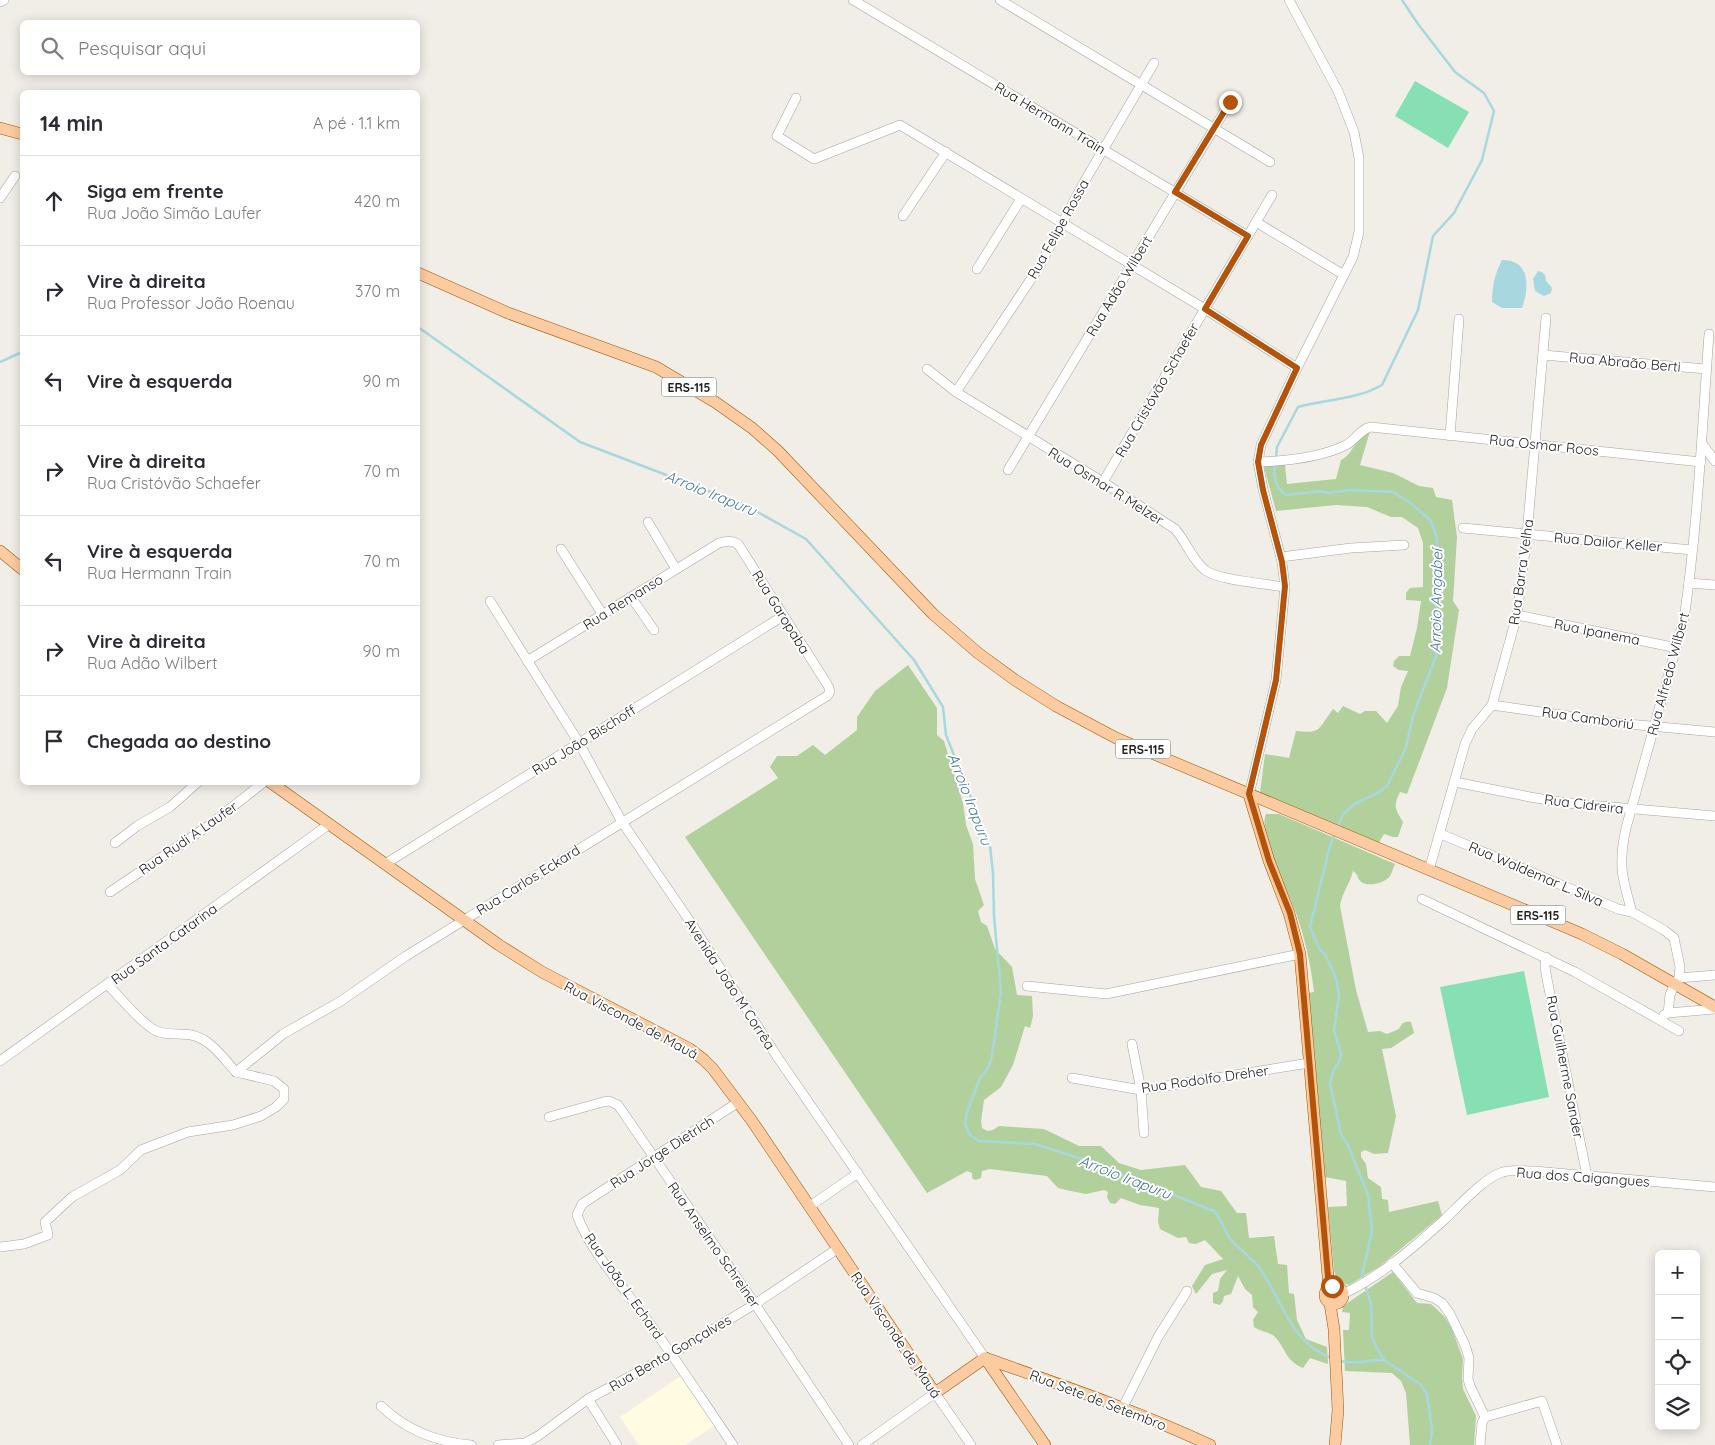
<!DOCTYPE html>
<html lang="pt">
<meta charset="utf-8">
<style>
body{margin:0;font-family:Quicksand,sans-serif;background:#f2f2f3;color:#2b2b33}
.controls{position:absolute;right:15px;bottom:15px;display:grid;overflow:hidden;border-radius:8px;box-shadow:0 2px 12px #0003}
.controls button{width:45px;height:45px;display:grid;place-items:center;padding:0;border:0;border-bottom:1px solid #e1e1e2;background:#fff;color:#2b2b33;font:25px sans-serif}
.stop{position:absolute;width:15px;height:15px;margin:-11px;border:4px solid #b45309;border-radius:50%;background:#fff}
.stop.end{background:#b45309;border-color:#fff;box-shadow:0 1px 5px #0008}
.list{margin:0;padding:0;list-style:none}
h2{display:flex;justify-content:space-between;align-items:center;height:65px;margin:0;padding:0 20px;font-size:21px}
h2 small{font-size:16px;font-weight:400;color:#7c7c81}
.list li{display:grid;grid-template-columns:32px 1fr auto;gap:15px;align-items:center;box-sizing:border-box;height:90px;padding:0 20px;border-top:1px solid #e1e1e2}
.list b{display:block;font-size:19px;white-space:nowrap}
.list p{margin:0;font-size:16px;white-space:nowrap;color:#7c7c81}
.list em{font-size:16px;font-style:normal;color:#7c7c81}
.icon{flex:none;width:28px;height:28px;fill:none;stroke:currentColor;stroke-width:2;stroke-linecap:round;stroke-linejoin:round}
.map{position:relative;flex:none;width:1715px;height:1445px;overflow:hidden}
.search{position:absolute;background:#fff;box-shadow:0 2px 12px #0003;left:20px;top:20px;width:400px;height:55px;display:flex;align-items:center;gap:12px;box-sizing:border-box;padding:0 18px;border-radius:8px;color:#7c7c81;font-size:19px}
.panel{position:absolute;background:#fff;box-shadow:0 2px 12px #0003;left:20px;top:90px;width:400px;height:695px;border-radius:8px}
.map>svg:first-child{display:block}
</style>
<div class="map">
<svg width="1715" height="1445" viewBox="0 0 1715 1445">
<rect width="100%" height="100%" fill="#f1ede7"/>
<path fill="#fffce2" d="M681,1376L715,1425L686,1445H639L620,1417Z"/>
<g fill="#b1d09c">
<path d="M1370,431L1360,465L1393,473L1419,486L1433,488L1436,497L1452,500L1457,537L1453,601L1459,610L1447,688L1407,794L1400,792C1393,806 1395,809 1403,822L1398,837H1393L1384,834L1378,844L1260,793L1265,754L1289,758L1296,731C1322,734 1318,729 1333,709L1338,713L1343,706L1360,714L1365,711H1376L1387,723L1398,706L1401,687L1408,671L1399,670L1393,666L1394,661L1399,656H1410L1417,628L1421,601L1406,600V593L1410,588L1423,587V543L1418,528L1402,517H1391L1367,507L1336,505L1276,511L1263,463L1285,465L1287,484L1336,479L1341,460C1354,454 1355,436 1370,431Z"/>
<path d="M908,665L937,708V735L944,741L963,803L966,825L973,844L975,879L984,905L978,911L981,922L987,926L995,949L1012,967L1017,995L1032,996L1033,1016L1030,1028L1025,1026L1013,1065L1001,1087L984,1100L981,1121L982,1128L987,1131L993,1130L999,1126L1044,1129L1079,1146H1101L1119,1163L1141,1170L1185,1165L1201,1187L1221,1191L1237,1213H1246L1249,1238L1274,1236L1278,1264L1287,1265L1289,1293L1294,1294L1297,1320L1306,1339L1327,1347L1328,1364L1310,1358L1303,1368C1285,1360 1287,1351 1276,1338C1271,1332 1261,1332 1254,1327L1253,1320L1258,1312L1253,1307L1252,1295L1245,1289L1238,1276L1231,1294L1224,1296L1223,1301L1220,1305L1213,1303V1293L1218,1291L1220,1279L1227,1270L1212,1274L1196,1294L1192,1286L1205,1265L1223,1259L1205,1240L1196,1244L1189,1243L1186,1237L1178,1238L1160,1229L1158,1221L1159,1208L1140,1205L1121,1198L1115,1204L1110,1203L1107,1197L1108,1192L1104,1190L1086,1194L1066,1190L1058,1188L1047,1176L990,1169L982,1171L981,1178L975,1180L972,1178V1173L967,1171L927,1193L685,837L778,778L770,767L777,756H797L813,745L825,755L857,730V717L875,691Z"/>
<path d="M1266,814H1279L1395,864C1393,868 1392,873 1390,876C1385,883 1367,888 1360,881C1357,877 1358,874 1353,871C1350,884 1342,892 1340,906L1356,990L1368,1032L1380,1031L1387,1034L1399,1029C1402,1023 1404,1021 1411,1022L1414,1033L1391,1048L1382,1049L1396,1116L1388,1153L1374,1154L1365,1150L1361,1152V1157L1366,1164L1368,1178L1381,1187L1382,1199L1388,1200L1389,1212L1438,1201L1442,1215L1380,1266L1349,1285L1337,1281L1334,1270L1328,1207L1347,1206L1346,1181L1325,1177L1308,993L1314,992C1311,966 1305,938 1296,913C1289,892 1257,833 1266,814Z"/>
<path d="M1393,1272L1417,1303L1431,1304L1445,1317L1452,1329L1463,1359L1462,1376L1463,1389L1476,1416L1474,1445H1410L1406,1393L1401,1381L1392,1373L1345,1371L1343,1330H1349L1350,1313L1342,1312L1343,1306Z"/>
</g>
<g fill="#86e0b3">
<path d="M1415,81L1469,112L1448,148L1395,116Z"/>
<path d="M1524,971L1549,1097L1467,1115L1440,987Z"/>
</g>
<g fill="#a8d8df">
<path d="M1502,260C1531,260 1529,288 1522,308H1502L1492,302C1492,287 1495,273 1502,260Z"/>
<path d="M1538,271L1542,272L1545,275L1546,281L1552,288L1551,293L1544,296L1535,291L1533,279Z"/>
</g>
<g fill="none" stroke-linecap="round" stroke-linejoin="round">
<g stroke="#a8d8df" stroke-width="2.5">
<path d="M418,327L580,442L745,505L806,539L914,660L943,707L946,735L990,846L993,873L994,916L1001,991L992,1056L989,1066L979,1080L967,1113L965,1124L969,1134L979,1141L1035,1144L1082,1159L1214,1211C1221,1218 1223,1228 1229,1237C1238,1249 1253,1258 1261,1270C1282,1301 1293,1346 1332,1358"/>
<path d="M0,362L22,352"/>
<path d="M1276,458L1277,447L1298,407C1326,399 1356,400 1382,385L1418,310L1433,236L1454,213L1482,160L1494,111L1484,93L1455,72L1418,24L1402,0"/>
<path d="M1275,464C1273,477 1275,487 1286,495L1321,491L1328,493L1351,490L1393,492L1412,504L1431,521L1437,538V552L1439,560L1434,643L1436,656L1413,716L1405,750L1387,786L1378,793L1356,803L1344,813L1337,828"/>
<path d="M1335,833L1330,846L1310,927L1320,950L1325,954L1336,978L1339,996L1334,1031L1341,1053L1339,1062L1333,1071L1330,1084L1341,1134L1348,1145L1368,1195L1372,1231L1362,1275L1364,1280"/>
<path d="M1365,1285L1371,1304L1372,1337L1377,1348L1384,1360L1420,1384L1427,1394L1432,1430L1430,1445"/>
<path d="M1340,1361C1355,1365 1368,1360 1383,1360"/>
</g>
<g stroke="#a5a5a5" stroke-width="10">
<g id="minor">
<path d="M853,0L1248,236"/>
<path d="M1000,0L1270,162"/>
<path d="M0,2L4,0"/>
<path d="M796,98L777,136L814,159L900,125L1205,309L1297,368"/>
<path d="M0,198L15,176"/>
<path d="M903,216L946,152"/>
<path d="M1256,222L1344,275"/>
<path d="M977,269L1021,199"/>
<path d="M1543,355L1706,369"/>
<path d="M927,369L956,392L1103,482L1175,529C1186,541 1192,560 1205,570C1217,580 1267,584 1285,587"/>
<path d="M956,392L1039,267L1083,184L1154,63"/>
<path d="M1450,436L1459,319"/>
<path d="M1703,445L1715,461"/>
<path d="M1258,462C1287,461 1320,458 1346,445C1356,440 1360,429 1371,427L1701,462"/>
<path d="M1008,470L1230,102"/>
<path d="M1103,482L1272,195"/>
<path d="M648,522L676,569"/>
<path d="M1463,528L1692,550"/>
<path d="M561,549L603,615"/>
<path d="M1281,557L1351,548L1404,545"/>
<path d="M1689,583L1715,585"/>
<path d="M631,597L654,630"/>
<path d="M490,601L579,743L622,822L689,920L778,1058L985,1358"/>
<path d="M1517,615L1677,648"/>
<path d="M1492,705L1617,723L1715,732"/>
<path d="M1455,782L1530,797L1566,803L1715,816"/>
<path d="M1249,795L1276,680L1285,587L1282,562L1263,489L1258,462L1261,445L1297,368L1353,257L1359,232V158L1354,132L1338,91L1289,0"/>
<path d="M1441,834L1618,909L1632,912"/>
<path d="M115,843L137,826L170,807L198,782"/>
<path d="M385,864L783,616"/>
<path d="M1429,870L1465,744L1472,729L1492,705L1517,615L1527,534L1546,318"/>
<path d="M110,892L208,826L264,782"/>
<path d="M1422,899L1575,972L1679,1031"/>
<path d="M1546,957L1545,967L1547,979L1587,1176"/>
<path d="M1679,978L1715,975"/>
<path d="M108,985C121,998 137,1019 153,1029C163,1036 179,1033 191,1035C211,1039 223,1058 236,1072"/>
<path d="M1027,986L1106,994L1300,954"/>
<path d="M1668,1013L1670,995L1675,983L1679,978L1680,967L1674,938L1664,930L1632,912C1622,878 1618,864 1626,828L1684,619C1698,524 1702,429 1709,334"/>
<path d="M1664,1015L1668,1013L1715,1009"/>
<path d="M1132,1044L1141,1090L1144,1133"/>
<path d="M0,1061L328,825"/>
<path d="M236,1072L283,1034L341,1001L406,956L827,696C831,692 830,689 827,684L738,544C731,540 727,541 719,543L527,661"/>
<path d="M1072,1078L1141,1090L1309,1063"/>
<path d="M549,1117L603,1102L609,1101L618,1105L755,1304L849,1445"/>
<path d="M810,1206L858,1173"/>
<path d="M0,1247L24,1244L48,1235L45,1222L72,1197L120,1170L141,1150L188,1132L233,1125L261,1116L276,1107L284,1099V1089L274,1081L236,1072"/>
<path d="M1392,1263L1417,1293L1434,1298L1442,1303L1450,1314L1465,1345L1469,1358L1468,1379L1470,1386L1485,1417"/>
<path d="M1343,1294C1381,1276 1413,1248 1444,1220C1459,1206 1481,1181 1500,1173C1510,1169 1523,1171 1534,1171L1715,1187"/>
<path d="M588,1399L617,1445"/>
<path d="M381,1406C406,1430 437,1442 471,1445"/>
<path d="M1123,1407L1158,1337L1187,1291"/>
<path d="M498,1445L525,1443L538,1436L588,1399L672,1354L755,1304L837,1249"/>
<path d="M733,1445C703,1401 674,1356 642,1313C621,1284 589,1249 577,1215L582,1204L737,1103"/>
<path d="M862,1445L935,1393L971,1445"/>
<path d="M1480,1445L1482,1423L1485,1417L1542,1401L1557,1445"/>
</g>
</g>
<g stroke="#9d5800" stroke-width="12">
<g id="major">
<path d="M0,128L22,134"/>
<path d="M418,273L508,313L656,367L715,402L752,428L778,451L933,614L978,653L1015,680L1056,706L1116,738L1582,934L1622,954L1715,1007"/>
<path d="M0,551L22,569"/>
<path d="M270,782L499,945L542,972L690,1049L704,1060L713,1069L752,1121L935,1393L985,1358"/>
<path d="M1249,795L1269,861L1289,913L1300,954L1329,1288"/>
<circle cx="1334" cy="1295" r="9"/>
<path d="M1330,1304L1334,1329L1338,1410L1335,1445"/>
<path d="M985,1358C1061,1385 1137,1411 1210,1445"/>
<path d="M985,1358L1045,1445"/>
</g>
</g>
<use href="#minor" stroke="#fff" stroke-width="9"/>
<use href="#major" stroke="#fccba1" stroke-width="11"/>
</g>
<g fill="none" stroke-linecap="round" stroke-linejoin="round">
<path stroke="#b45309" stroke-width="6" d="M1230,102L1175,192L1248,236L1205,309L1297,368L1261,445L1258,462L1263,490L1282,562L1285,586L1276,680L1249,794L1269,861L1290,913L1300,954L1329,1288L1332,1286"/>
</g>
<g text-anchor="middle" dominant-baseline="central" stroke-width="4" stroke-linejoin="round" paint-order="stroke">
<g fill="#fff" stroke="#646464" stroke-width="1">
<rect x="661.5" y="377.5" width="55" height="19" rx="4"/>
<rect x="1115.5" y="739.5" width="55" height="19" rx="4"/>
<rect x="1510.5" y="905.5" width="55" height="19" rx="4"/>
</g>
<g font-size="12" font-weight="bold" fill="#212121">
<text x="689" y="387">ERS-115</text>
<text x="1143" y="749">ERS-115</text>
<text x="1538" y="915">ERS-115</text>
</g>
<g font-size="14" fill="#212121" stroke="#fff">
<text transform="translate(1050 118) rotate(31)">Rua Hermann Train</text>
<text transform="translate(1058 229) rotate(-61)">Rua Felipe Rossa</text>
<text transform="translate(1119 286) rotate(-59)">Rua Adão Wilbert</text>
<text transform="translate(1625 362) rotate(5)">Rua Abraão Berti</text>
<text transform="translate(1157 390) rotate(-60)">Rua Cristóvão Schaefer</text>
<text transform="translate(1544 445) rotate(6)">Rua Osmar Roos</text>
<text transform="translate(1106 486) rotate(32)">Rua Osmar R Melzer</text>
<text transform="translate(1608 542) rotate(5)">Rua Dailor Keller</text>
<text transform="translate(1521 572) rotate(-82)">Rua Barra Velha</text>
<text transform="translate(623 602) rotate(-32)">Rua Remanso</text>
<text transform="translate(781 612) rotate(58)">Rua Garopaba</text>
<text transform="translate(1597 632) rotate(11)">Rua Ipanema</text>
<text transform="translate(1668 674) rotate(-75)">Rua Alfredo Wilbert</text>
<text transform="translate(1588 718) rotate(8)">Rua Camboriú</text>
<text transform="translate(584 740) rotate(-32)">Rua João Bischoff</text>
<text transform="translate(1584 804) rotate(7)">Rua Cidreira</text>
<text transform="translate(188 838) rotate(-35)">Rua Rudi A Laufer</text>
<text transform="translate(1536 874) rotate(23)">Rua Waldemar L. Silva</text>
<text transform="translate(528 880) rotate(-32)">Rua Carlos Eckard</text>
<text transform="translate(164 944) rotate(-36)">Rua Santa Catarina</text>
<text transform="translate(730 984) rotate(57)">Avenida João M Corrêa</text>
<text transform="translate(631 1020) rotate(28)">Rua Visconde de Mauá</text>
<text transform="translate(1565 1067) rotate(79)">Rua Guilherme Sander</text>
<text transform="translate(1205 1079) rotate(-8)">Rua Rodolfo Dreher</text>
<text transform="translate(662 1152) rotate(-33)">Rua Jorge Dietrich</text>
<text transform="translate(1583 1177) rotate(4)">Rua dos Caigangues</text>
<text transform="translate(714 1245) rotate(55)">Rua Anselmo Schreiner</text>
<text transform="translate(624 1286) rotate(55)">Rua João L. Echard</text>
<text transform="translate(896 1335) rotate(56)">Rua Visconde de Mauá</text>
<text transform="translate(670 1353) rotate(-30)">Rua Bento Gonçalves</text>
<text transform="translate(1098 1400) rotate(21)">Rua Sete de Setembro</text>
</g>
<g font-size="15" font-style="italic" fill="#42789a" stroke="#fff">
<text transform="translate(711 493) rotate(22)">Arroio Irapuru</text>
<text transform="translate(1436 601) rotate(-89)">Arroio Angabeí</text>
<text transform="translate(970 799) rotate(69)">Arroio Irapuru</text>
<text transform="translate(1125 1177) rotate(21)">Arroio Irapuru</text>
</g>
</g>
</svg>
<div class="controls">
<button>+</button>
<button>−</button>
<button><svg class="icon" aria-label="locate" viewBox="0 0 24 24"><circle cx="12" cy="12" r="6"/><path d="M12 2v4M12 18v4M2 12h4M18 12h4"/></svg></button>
<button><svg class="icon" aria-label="layers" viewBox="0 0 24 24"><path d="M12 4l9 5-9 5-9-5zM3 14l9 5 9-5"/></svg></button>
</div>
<div class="stop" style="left:1332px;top:1286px"></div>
<div class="stop end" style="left:1230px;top:102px"></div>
<div class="search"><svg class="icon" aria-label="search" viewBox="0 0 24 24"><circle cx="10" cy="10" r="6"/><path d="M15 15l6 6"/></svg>Pesquisar aqui</div>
<section class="panel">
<h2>14 min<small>A pé · 1.1 km</small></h2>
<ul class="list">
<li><svg class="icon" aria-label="ahead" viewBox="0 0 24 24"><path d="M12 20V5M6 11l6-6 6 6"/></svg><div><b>Siga em frente</b><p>Rua João Simão Laufer</p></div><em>420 m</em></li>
<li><svg class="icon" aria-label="right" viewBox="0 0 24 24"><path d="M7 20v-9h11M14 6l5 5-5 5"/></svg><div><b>Vire à direita</b><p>Rua Professor João Roenau</p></div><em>370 m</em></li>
<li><svg class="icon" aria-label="left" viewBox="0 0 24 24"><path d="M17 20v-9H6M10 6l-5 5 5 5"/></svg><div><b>Vire à esquerda</b></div><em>90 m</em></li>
<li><svg class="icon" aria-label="right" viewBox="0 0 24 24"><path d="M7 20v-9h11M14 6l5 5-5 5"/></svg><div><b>Vire à direita</b><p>Rua Cristóvão Schaefer</p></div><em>70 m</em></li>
<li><svg class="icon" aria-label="left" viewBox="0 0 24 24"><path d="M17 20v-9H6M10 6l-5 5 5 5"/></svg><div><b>Vire à esquerda</b><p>Rua Hermann Train</p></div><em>70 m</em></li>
<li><svg class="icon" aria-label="right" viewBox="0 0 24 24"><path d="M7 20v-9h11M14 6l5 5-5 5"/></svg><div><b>Vire à direita</b><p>Rua Adão Wilbert</p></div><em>90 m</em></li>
<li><svg class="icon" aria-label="arrive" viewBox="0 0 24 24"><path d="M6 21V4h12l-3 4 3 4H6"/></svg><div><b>Chegada ao destino</b></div></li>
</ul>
</section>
</div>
